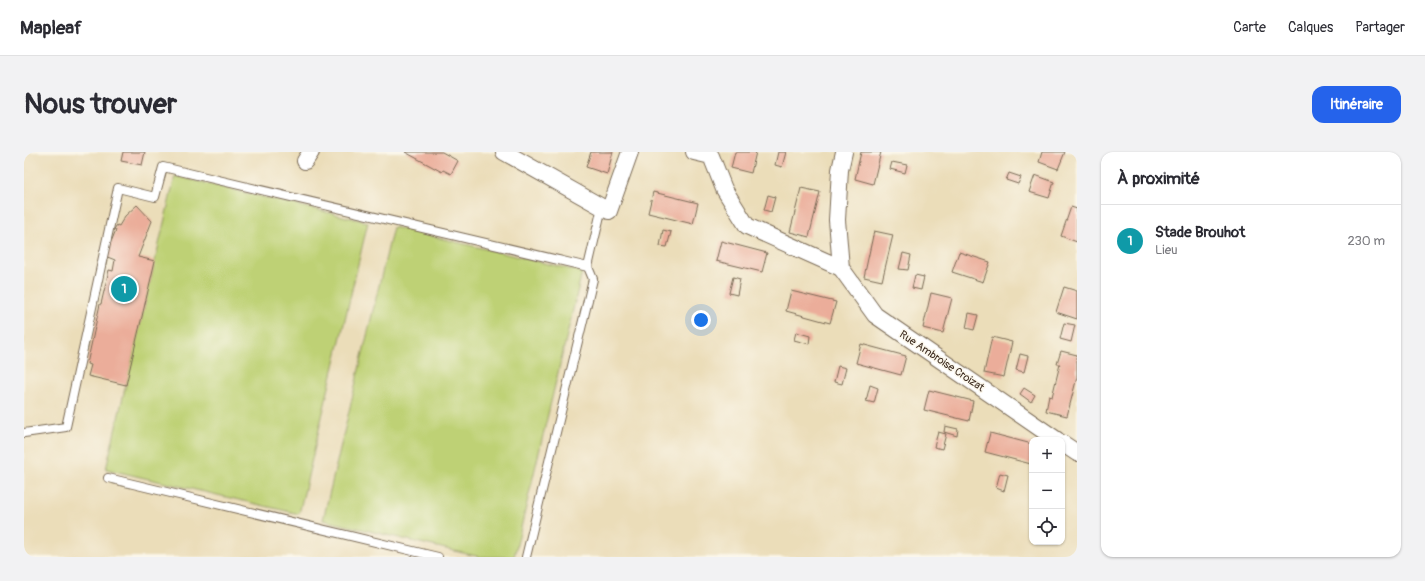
<!DOCTYPE html>
<html lang="fr">
<meta charset="utf-8">
<style>
body{margin:0;font-family:Pangolin,sans-serif;background:#f2f2f3;color:#2b2b33}
.controls{position:absolute;right:12px;bottom:12px;display:grid;overflow:hidden;border-radius:8px;box-shadow:0 1px 3px #0004}
.controls button{width:36px;height:36px;display:grid;place-items:center;padding:0;border:0;border-bottom:1px solid #e1e1e2;background:#fff;color:#2b2b33;font:20px sans-serif}
.you{position:absolute;left:677px;top:168px;width:14px;height:14px;margin:-10px;border:3px solid #fff;border-radius:50%;background:#1a73e8;box-shadow:0 0 0 6px #1a73e833}
.badge{display:grid;place-items:center;width:26px;height:26px;border-radius:50%;background:#2563eb;color:#fff;font-size:13px;font-weight:700}
.pin{position:absolute;translate:-50% -50%;border:2px solid #fff;box-shadow:0 1px 4px #0006}
.list{margin:0;padding:0;list-style:none}
h2{display:flex;justify-content:space-between;align-items:center;height:52px;margin:0;padding:0 16px;font-size:17px}
h2 small{font-size:13px;font-weight:400;color:#7c7c81}
.list li{display:grid;grid-template-columns:26px 1fr auto;gap:12px;align-items:center;box-sizing:border-box;height:72px;padding:0 16px;border-top:1px solid #e1e1e2}
.list b{display:block;font-size:15px;white-space:nowrap}
.list p{margin:0;font-size:13px;white-space:nowrap;color:#7c7c81}
.list em{font-size:13px;font-style:normal;color:#7c7c81}
.icon{flex:none;width:22px;height:22px;fill:none;stroke:currentColor;stroke-width:2;stroke-linecap:round;stroke-linejoin:round}
.map{position:relative;flex:none;width:1053px;height:405px;overflow:hidden;border-radius:12px}
header{display:flex;align-items:center;gap:24px;box-sizing:border-box;height:56px;padding:0 20px;background:#fff;border-bottom:1px solid #e1e1e2}
header strong{font-size:19px}
nav{display:flex;gap:22px;margin-inline-start:auto;font-size:14px}
.intro{display:flex;align-items:center;justify-content:space-between;box-sizing:border-box;height:96px;padding:0 24px}
h1{margin:0;font-size:28px}
.button{padding:10px 18px;border-radius:12px;background:#2563eb;color:#fff;font-size:14px;font-weight:700}
main{display:flex;gap:24px;padding:0 24px}
aside{flex:1;background:#fff;border-radius:12px;box-shadow:0 1px 3px #0004}
.map>svg:first-child{display:block}
</style>
<header>
<strong>Mapleaf</strong>
<nav><a>Carte</a><a>Calques</a><a>Partager</a></nav>
</header>
<div class="intro"><h1>Nous trouver</h1><a class="button">Itinéraire</a></div>
<main>
<div class="map">
<svg width="1053" height="405" viewBox="0 0 1053 405">
<rect width="100%" height="100%" fill="#fbf7ec"/>
<filter id="ink" filterUnits="userSpaceOnUse"><feTurbulence type="fractalNoise" baseFrequency=".025" numOctaves="2"/><feDisplacementMap in="SourceGraphic" scale="8" xChannelSelector="R" yChannelSelector="G"/><feConvolveMatrix kernelMatrix="1 2 1 2 8 2 1 2 1" color-interpolation-filters="sRGB"/></filter>
<filter id="wash" filterUnits="userSpaceOnUse"><feTurbulence type="fractalNoise" baseFrequency=".012" numOctaves="4" result="noise"/><feDisplacementMap in="SourceGraphic" scale="16" xChannelSelector="R" yChannelSelector="G"/><feGaussianBlur stdDeviation="0.9" result="paint"/><feColorMatrix in="noise" values="0 0 0 0 0 0 0 0 0 0 0 0 0 0 0 0 0 1.4 0 .05"/><feComposite in="paint" operator="in"/></filter>
<g filter="url(#wash)">
<rect width="100%" height="100%" fill="#ebddb9"/>
<g fill="#bed174" stroke="#7c7e49">
<path d="M151,24L344,70L275,362L82,317Z"/>
<path d="M369,75L558,120L490,405H456L299,368Z"/>
</g>
<g id="blocks">
<g fill="#ebad9a">
<path d="M99,0H121L118,13L97,9Z"/>
<path d="M381,0H418L434,9L427,22L419,18L418,20Z"/>
<path d="M567,0H589L583,22L562,15Z"/>
<path d="M711,0H732L727,21L707,16Z"/>
<path d="M754,0H762L758,15L751,13Z"/>
<path d="M837,0H857L849,32L831,27Z"/>
<path d="M1018,0H1041L1034,17L1015,10Z"/>
<path d="M868,10L883,13L881,21L866,17Z"/>
<path d="M985,21L997,25L994,32L982,28Z"/>
<path d="M1011,23L1030,30L1025,46L1005,40Z"/>
<path d="M777,36L796,40L785,85L766,80Z"/>
<path d="M629,40L674,51L669,72L624,61Z"/>
<path d="M744,43L751,45L747,60L740,58Z"/>
<path d="M113,53L128,69L114,105L131,109L102,233L64,224L67,213L63,212L76,152H77L85,118L89,119L91,108L81,104L92,78L90,77L93,73L95,74L101,64Z"/>
<path d="M1047,55L1053,57V90L1037,84Z"/>
<path d="M639,78L647,80L643,95L636,94Z"/>
<path d="M850,79L869,83L858,129L840,125Z"/>
<path d="M697,89L743,101L738,120L692,109Z"/>
<path d="M935,100L966,110L959,130L928,120Z"/>
<path d="M879,101L887,103L884,118L875,117Z"/>
<path d="M891,123L900,125L897,138L888,136Z"/>
<path d="M709,125L716,127L713,143L705,141Z"/>
<path d="M1040,135L1053,139V167L1032,160Z"/>
<path d="M767,139L812,150L806,171L762,159Z"/>
<path d="M907,141L928,146L919,181L899,176Z"/>
<path d="M945,161L954,163L950,178L942,176Z"/>
<path d="M1040,171L1051,173L1047,190L1036,187Z"/>
<path d="M772,180L786,184L785,192L770,188Z"/>
<path d="M968,185L988,190L980,225L960,221Z"/>
<path d="M837,192L882,204L877,223L832,211Z"/>
<path d="M1037,199L1053,203V225L1043,264L1022,259L1025,244L1028,245L1036,212H1033Z"/>
<path d="M996,202L1004,204L1000,220L992,218Z"/>
<path d="M814,214L822,216L818,232L810,230Z"/>
<path d="M846,233L854,236L850,251L842,249Z"/>
<path d="M1000,236L1011,243L1007,250L996,242Z"/>
<path d="M905,238L949,249L945,269L900,258Z"/>
<path d="M921,274L934,277L933,284L920,280Z"/>
<path d="M914,280L922,282L918,297L910,295Z"/>
<path d="M966,281L1008,292L1007,312L961,300Z"/>
<path d="M976,321L984,323L980,339L972,336Z"/>
</g>
</g>
</g>
<g filter="url(#ink)">
<use href="#blocks" fill-opacity="0" stroke="#796954" stroke-width="1"/>
<g fill="none" stroke-linecap="round" stroke-linejoin="round">
<g stroke="#796954" stroke-width="10">
<g id="service">
<path d="M0,281L42,275L94,36L131,45L139,15L564,115L578,55"/>
<path d="M84,326L414,405"/>
<path d="M502,405L569,127L564,115"/>
</g>
</g>
<g stroke="#796954" stroke-width="18">
<g id="minor">
<path d="M480,0L585,59L606,0"/>
<path d="M670,0L687,4L700,37L723,74L817,116"/>
<path d="M820,0L816,18L813,68L817,116L851,163L1033,288"/>
<path d="M281,9L287,0"/>
<path d="M1038,291L1053,301"/>
</g>
</g>
<use href="#service" stroke="#fff" stroke-width="8"/>
<use href="#minor" stroke="#fff" stroke-width="16"/>
</g>
</g>
<g text-anchor="middle" dominant-baseline="central" stroke-width="3" stroke-linejoin="round" paint-order="stroke">
<g font-size="11" fill="#3b2a1e" stroke="#fbf7ec">
<text transform="translate(918 209) rotate(34)">Rue Ambroise Croizat</text>
</g>
</g>
</svg>
<div class="controls">
<button>+</button>
<button>−</button>
<button><svg class="icon" aria-label="locate" viewBox="0 0 24 24"><circle cx="12" cy="12" r="6"/><path d="M12 2v4M12 18v4M2 12h4M18 12h4"/></svg></button>
</div>
<div class="you"></div>
<div class="pin badge" style="left:100px;top:137px;background:#0f9aa8">1</div>
</div>
<aside>
<h2>À proximité<small></small></h2>
<ul class="list">
<li><span class="badge" style="background:#0f9aa8">1</span><div><b>Stade Brouhot</b><p>Lieu</p></div><em>230 m</em></li>
</ul>
</aside>
</main>
